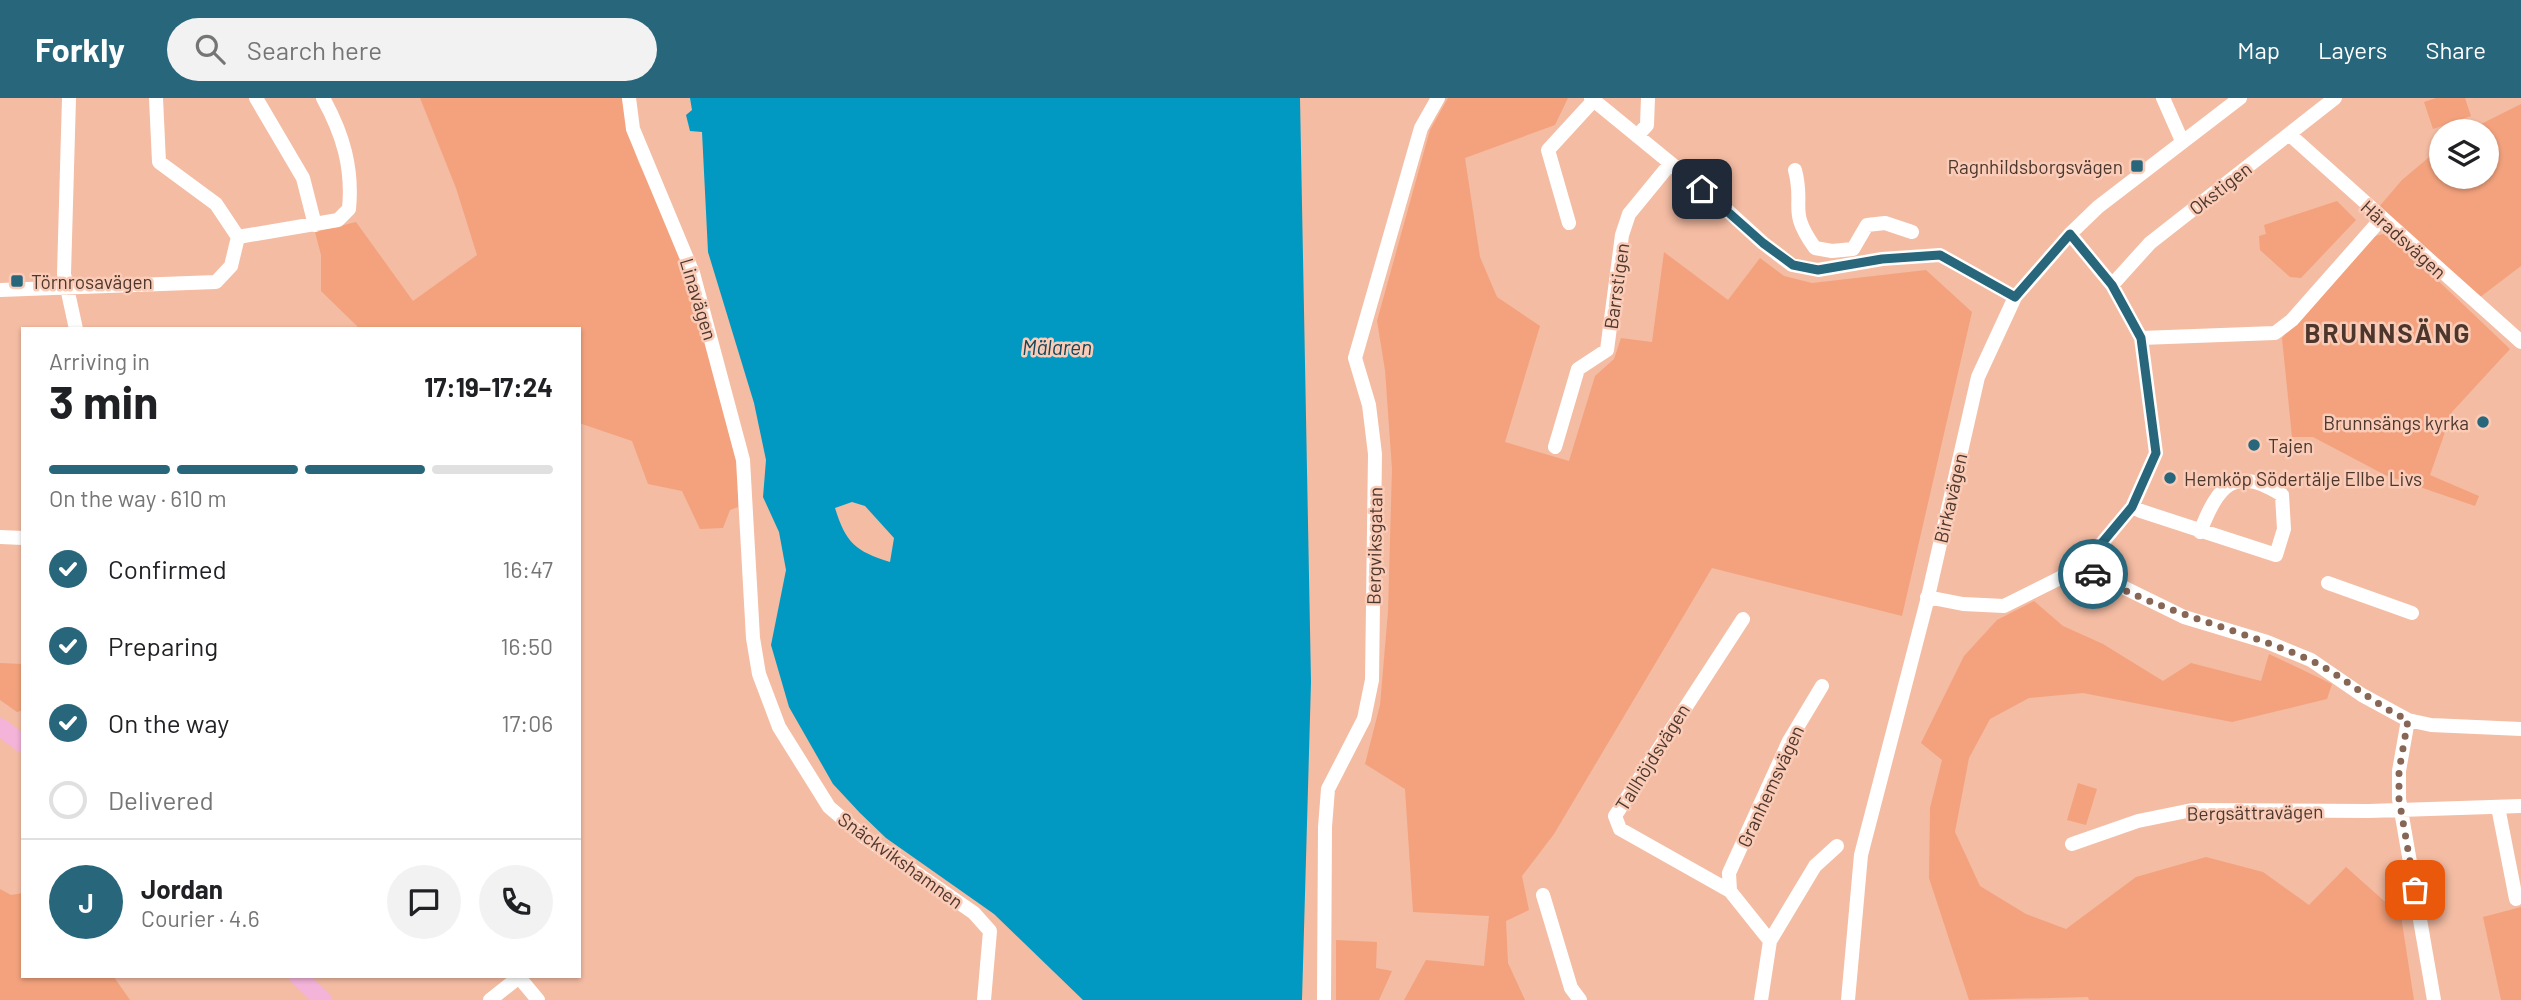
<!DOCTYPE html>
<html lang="en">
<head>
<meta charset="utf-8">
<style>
	body { margin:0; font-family:Barlow,sans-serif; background:#f2f2f2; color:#202124; height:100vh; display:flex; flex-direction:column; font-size:26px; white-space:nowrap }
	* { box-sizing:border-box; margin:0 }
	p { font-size:23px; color:#757577 }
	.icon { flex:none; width:38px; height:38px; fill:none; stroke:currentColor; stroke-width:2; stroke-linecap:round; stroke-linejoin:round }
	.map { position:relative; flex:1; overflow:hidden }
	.panel { position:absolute; left:21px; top:229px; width:560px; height:651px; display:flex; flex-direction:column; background:#fff; border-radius:0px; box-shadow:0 2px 5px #0004 }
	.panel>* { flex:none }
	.tools { position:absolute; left:2429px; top:21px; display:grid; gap:14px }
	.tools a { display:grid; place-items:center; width:70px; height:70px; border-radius:50%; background:#fff; box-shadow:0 2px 5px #0004; font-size:35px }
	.pin { position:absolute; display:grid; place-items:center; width:60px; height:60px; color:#fff; margin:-30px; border-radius:14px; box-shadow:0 4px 10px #0006 }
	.courier { position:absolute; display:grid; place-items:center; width:70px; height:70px; margin:-35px; border:5px solid #28667c; border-radius:50%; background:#fff; color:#222; box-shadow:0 2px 9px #0007 }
	.summary em { font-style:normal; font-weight:700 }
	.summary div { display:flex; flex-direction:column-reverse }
	.summary { display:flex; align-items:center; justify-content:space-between; height:119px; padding:0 28px }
	h1 { font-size:46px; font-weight:700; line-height:52px }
	.bar { display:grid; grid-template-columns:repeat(4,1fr); gap:10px 7px; align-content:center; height:84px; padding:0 28px }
	.bar i { height:9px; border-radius:5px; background:#e0e0e0 }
	.bar .on { background:#28667c }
	.bar p { grid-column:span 4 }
	.line { display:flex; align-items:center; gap:18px; padding:0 28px; border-top:2px solid #e0e0e0 }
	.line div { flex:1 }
	.round { display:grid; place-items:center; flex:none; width:74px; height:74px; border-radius:37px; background:#f2f2f2 }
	ol { padding:0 28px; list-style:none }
	li { display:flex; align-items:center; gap:21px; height:77px }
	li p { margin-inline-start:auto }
	li .icon { padding:7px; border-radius:50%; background:#28667c; color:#fff; stroke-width:4 }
	li:last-child { color:#757577 }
	li i { width:38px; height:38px; border:4px solid #e0e0e0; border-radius:50% }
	header { display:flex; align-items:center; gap:42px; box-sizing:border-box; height:98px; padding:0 35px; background:#28667c; color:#fff }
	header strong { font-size:33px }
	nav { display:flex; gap:38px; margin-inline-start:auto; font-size:24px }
	.search { width:490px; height:63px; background:#f2f2f2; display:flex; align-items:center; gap:18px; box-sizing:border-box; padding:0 24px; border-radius:38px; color:#757577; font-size:26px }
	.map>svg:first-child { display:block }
	.green { fill:#f3a27d }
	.water { fill:#0199c2; fill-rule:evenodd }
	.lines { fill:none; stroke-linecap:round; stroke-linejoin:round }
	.minor { stroke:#fff; stroke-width:14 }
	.major { stroke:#f4b3d9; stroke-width:18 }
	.done { stroke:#876656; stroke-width:7; stroke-dasharray:0 12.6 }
	.route { stroke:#28667c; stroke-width:9 }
	.poi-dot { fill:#28667c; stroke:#faccb8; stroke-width:2.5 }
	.labels { text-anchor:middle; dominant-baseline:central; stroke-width:5; stroke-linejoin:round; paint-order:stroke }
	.poi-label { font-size:19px; fill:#4d372d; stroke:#faccb8; text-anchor:start }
	.street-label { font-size:19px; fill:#4d372d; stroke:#faccb8 }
	.water-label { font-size:21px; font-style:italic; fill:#134658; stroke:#faccb8 }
	.district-label { font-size:26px; font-weight:bold; letter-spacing:2px; fill:#4d372d; stroke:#faccb8 }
</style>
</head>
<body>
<header>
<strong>Forkly</strong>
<div class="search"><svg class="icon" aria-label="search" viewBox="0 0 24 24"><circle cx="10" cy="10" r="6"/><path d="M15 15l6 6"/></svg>Search here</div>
<nav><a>Map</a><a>Layers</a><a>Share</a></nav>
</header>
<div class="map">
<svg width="2521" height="902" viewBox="0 0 2521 902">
	<rect width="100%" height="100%" fill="#f4bca3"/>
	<!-- green -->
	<path class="green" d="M420 0H622L628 34 638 63 683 161 738 361V409L730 412 723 430 700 431 682 393 648 386 632 343 579 325V231H360L321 193V157L315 134 356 124 413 203 477 157 456 90Z
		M1448 0H1568L1555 27 1465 60 1480 159 1497 199 1540 228 1505 344 1569 363 1595 278 1614 261 1621 240 1652 244 1664 154 1728 202 1760 160 1784 178 1812 185 1926 172 1972 214 1902 518 1712 470 1554 736 1522 778 1529 812 1506 823 1508 865 1525 902H1404L1426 862 1484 868 1489 818 1413 814 1405 691 1365 666 1380 607 1388 514 1392 371 1385 272 1377 223 1430 32Z
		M2436 0H2465L2471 18 2433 31 2424 4Z
		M2521 6V168L2479 200 2378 110 2402 82 2441 49V79H2487V33H2467Z
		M2337 103 2356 122 2301 180 2290 179 2260 152 2259 138 2266 136 2264 127Z
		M2388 135 2510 251 2452 314 2430 377 2479 398 2475 408 2385 377 2313 339H2292L2282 240 2375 138Z
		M2034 503 2063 528 2103 546 2163 583 2191 565 2261 583 2269 556 2332 586 2327 601 2232 624 2083 595 2029 600 1990 621 1969 660 1955 734 1980 788 2026 816 2066 831 2136 779 2206 759 2263 774 2309 807 2346 769 2401 818 2414 902H2089L2088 899 1969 902 1929 780 1930 710 1942 662 1921 645 1964 558 1997 522Z
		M0 565 23 566V612L17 614 0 602Z
		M2078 685 2097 691 2086 727 2067 722Z
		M0 791 11 797 23 795V878L114 879 130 902H0Z
		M2521 809V902H2501L2483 819Z
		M1336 842 1377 844 1376 870 1392 873 1379 902H1336Z"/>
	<!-- water -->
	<path class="water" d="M690 0H1300L1311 584 1302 902H1083L994 816 886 740 860 715 833 686 789 609 771 547 786 472 779 434 763 399 766 362 754 305 708 154 702 34 690 33 686 17 692 12ZM852 404 865 408 894 440 890 464C855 453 846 445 835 410Z"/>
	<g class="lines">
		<!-- minor -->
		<path class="minor" d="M69 0 64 176 76 231
			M156 0 159 64 216 106 238 139
			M256 0 303 80 315 127
			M629 0 633 31 693 175 743 362 753 540 759 576 779 629 829 709 863 738 974 815 990 833 984 902
			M1591 0 1718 104 1763 145 1792 167 1818 172 1882 161 1940 157 2015 199
			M2163 0 2182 43
			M2289 36 2521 244
			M1637 38 1647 27 1648 0
			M1795 72C1805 110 1787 111 1815 150L1832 153 1853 151 1867 127 1885 125 1912 134
			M1569 125 1548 52 1593 3
			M2112 187 2150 145 2335 0
			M0 192 216 184 231 168 238 139 338 122 349 111C353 70 343 36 323 0
			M2141 240 2275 235 2292 222 2382 120
			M1555 349 1578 271 1607 252 1622 137 1629 116 1670 66
			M2132 409 2141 413 2276 457 2284 431 2282 397C2234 366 2218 388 2200 434
			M0 439 23 440
			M2082 469 2184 519 2267 544 2311 562 2362 597 2408 622 2431 627 2521 631
			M2328 485 2412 515
			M1927 499 1963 506 2004 508 2082 469 2132 409 2156 355 2141 240 2112 187 2070 136
			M1743 521 1615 718 1620 731 1730 793 1770 843 1761 902
			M2408 622 2399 673V701L2434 902
			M2498 709 2516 801
			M2072 746 2138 723 2192 712 2369 713 2521 708
			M1730 793 1729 775 1789 643 1822 588
			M1543 797 1571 890 1580 902
			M1770 843 1815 768 1837 748
			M518 878 538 902
			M490 902 519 879
			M1324 902 1325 729 1328 691 1364 621 1372 582 1375 356 1369 307 1355 260 1421 30 1438 0
			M1848 902 1861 757 1927 503 1978 279 2015 199 2070 136 2098 109 2240 0"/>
		<!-- major -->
		<path class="major" d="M0 629 23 646
			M298 878 323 902"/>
	</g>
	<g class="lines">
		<!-- done -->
		<path class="done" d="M2093 476C2161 515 2237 530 2308 561 2342 576 2372 606 2408 622L2399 673V701L2415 792"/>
		<!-- route -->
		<path class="route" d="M1702 91 1763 145 1793 167 1818 172 1882 161 1940 157 2015 199 2070 136 2112 187 2141 240 2156 355 2132 409 2081 470 2093 476"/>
	</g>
	<!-- markers -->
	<g class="poi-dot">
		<rect x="2130" y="61" width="14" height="14" rx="3.5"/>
		<rect x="10" y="176" width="14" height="14" rx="3.5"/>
		<circle cx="2483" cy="324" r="7"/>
		<circle cx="2254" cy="347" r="7"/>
		<circle cx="2170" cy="380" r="7"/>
	</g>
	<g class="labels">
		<!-- poi labels -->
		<g class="poi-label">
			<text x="2123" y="68" text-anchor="end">Ragnhildsborgsvägen</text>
			<text x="31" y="183">Törnrosavägen</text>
			<text x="2469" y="324" text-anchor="end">Brunnsängs kyrka</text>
			<text x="2268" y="347">Tajen</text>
			<text x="2184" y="380">Hemköp Södertälje Ellbe Livs</text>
		</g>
		<!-- street labels -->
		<g class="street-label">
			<text transform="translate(2220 90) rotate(-38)">Okstigen</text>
			<text transform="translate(2404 141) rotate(42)">Häradsvägen</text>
			<text transform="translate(1616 188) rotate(-82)">Barrstigen</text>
			<text transform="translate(699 201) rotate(73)">Linavägen</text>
			<text transform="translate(1950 400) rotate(-77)">Birkavägen</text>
			<text transform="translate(1374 448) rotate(-89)">Bergviksgatan</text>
			<text transform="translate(1652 659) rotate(-58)">Tallhöjdsvägen</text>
			<text transform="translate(1770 688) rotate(-65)">Granhemsvägen</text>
			<text transform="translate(2255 714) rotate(-1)">Bergsättravägen</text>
			<text transform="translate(901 762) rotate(36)">Snäckvikshamnen</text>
		</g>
		<!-- water labels -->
		<g class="water-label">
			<text x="1057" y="248">Mälaren</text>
		</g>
		<!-- district labels -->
		<g class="district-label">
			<text x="2388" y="234">BRUNNSÄNG</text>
		</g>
	</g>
</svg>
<div class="tools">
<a><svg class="icon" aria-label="layers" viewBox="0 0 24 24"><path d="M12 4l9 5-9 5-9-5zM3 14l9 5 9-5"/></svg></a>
</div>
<div class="pin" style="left:2415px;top:792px;background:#ea580c"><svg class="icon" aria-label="bag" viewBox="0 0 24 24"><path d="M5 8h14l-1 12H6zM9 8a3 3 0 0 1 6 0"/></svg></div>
<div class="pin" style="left:1702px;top:91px;background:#1f2937"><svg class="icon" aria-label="home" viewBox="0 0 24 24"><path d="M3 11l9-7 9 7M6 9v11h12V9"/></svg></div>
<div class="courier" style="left:2093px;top:476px"><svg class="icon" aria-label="car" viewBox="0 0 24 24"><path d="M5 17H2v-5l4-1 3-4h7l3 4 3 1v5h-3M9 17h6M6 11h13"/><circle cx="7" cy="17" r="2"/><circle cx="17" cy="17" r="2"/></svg></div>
<section class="panel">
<div class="summary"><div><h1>3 min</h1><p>Arriving in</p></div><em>17:19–17:24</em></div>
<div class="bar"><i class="on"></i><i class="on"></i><i class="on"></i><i></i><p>On the way · 610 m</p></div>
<ol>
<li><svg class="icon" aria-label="check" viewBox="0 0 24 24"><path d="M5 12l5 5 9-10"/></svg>Confirmed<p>16:47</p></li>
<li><svg class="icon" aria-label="check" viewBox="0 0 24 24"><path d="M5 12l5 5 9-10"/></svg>Preparing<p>16:50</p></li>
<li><svg class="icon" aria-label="check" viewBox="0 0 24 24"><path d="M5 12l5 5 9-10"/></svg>On the way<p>17:06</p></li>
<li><i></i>Delivered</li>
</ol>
<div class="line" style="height:126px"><b class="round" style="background:#28667c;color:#fff">J</b><div><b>Jordan</b><p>Courier · 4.6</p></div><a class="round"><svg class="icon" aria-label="chat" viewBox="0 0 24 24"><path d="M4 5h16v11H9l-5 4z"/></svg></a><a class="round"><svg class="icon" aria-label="phone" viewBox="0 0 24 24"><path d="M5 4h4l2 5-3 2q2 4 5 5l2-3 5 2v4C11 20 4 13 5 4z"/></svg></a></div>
</section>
</div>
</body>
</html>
